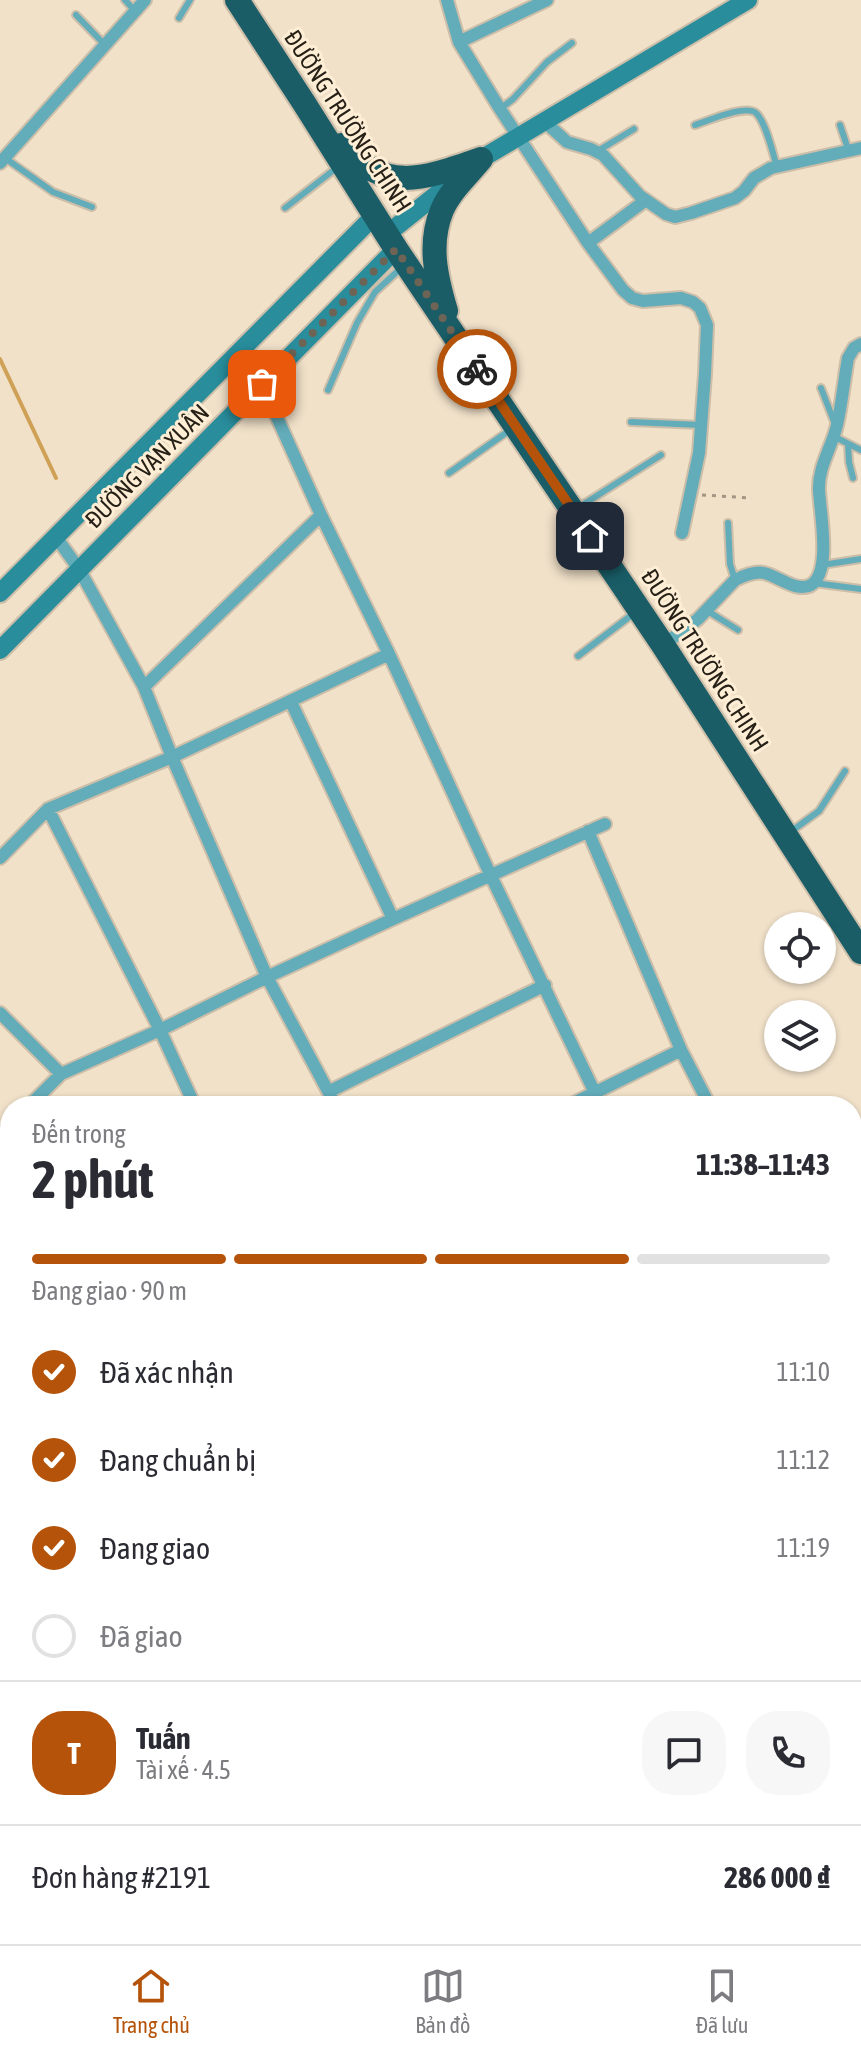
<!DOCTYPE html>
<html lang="vi">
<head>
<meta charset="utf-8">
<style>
	body { margin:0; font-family:"Asap Condensed",sans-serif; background:#f7f7f7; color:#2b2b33; height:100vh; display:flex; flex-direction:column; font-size:30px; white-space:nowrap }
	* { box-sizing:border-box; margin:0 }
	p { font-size:26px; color:#7c7c81 }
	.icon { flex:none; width:44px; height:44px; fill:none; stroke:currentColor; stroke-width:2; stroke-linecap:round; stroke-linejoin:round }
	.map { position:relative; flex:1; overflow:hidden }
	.sheet { position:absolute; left:0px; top:1096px; width:862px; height:848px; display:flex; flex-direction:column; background:#fff; border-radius:32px 32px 0 0; box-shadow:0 2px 6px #0004 }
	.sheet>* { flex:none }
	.fabs { position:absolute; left:764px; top:912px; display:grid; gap:16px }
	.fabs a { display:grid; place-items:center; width:72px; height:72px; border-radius:50%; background:#fff; box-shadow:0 2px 6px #0004; font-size:40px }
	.pin { position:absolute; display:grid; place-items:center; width:68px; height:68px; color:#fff; margin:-34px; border-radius:16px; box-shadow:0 4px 12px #0006 }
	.courier { position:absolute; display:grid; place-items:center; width:80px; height:80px; margin:-40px; border:6px solid #b45309; border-radius:50%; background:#fff; color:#222; box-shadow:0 2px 10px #0007 }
	.head em { font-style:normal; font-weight:700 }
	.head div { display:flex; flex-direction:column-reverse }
	.head { display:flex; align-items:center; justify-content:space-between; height:136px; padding:0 32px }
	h1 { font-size:52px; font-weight:700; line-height:60px }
	.bar { display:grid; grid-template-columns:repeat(4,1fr); gap:12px 8px; align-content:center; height:96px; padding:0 32px }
	.bar i { height:10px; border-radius:6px; background:#e1e1e2 }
	.bar .current { background:#b45309 }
	.bar p { grid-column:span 4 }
	.line { display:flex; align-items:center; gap:20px; padding:0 32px; border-top:2px solid #e1e1e2 }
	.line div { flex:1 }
	.round { display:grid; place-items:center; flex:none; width:84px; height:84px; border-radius:32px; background:#f7f7f7 }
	ol { padding:0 32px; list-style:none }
	li { display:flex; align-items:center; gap:24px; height:88px }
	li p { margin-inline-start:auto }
	li .icon { padding:8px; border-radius:50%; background:#b45309; color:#fff; stroke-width:4 }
	li:last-child { color:#7c7c81 }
	li i { width:44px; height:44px; border:4px solid #e1e1e2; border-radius:50% }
	.dock { display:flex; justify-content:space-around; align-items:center; height:112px; border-top:2px solid #e1e1e2; background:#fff; font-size:22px; color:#7c7c81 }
	.dock a { display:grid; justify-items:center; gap:4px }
	.dock .current { color:#b45309 }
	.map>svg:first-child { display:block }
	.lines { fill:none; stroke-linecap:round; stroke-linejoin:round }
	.stream { stroke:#cfa157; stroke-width:4 }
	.lane-casing { stroke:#ccbea9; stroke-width:10 }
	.street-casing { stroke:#ccbea9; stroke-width:16 }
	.secondary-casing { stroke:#ccbea9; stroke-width:22 }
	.highway-casing { stroke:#ccbea9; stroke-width:28 }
	.path { stroke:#a29684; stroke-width:3; stroke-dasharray:4 6; stroke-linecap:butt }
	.lane { stroke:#63acb9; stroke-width:6 }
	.street { stroke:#63acb9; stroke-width:12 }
	.secondary { stroke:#298d9c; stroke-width:18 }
	.highway { stroke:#1a5d67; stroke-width:24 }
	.done { stroke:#6d6455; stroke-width:8; stroke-dasharray:0 14.4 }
	.route { stroke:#b45309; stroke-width:10 }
	.labels { text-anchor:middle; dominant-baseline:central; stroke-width:6; stroke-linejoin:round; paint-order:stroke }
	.street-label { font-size:24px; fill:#262017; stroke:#feeed5 }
</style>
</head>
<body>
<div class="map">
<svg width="861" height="1944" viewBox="0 0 861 1944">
	<rect width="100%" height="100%" fill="#f1e1c9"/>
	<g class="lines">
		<!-- stream -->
		<path class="stream" d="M0 359 56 478"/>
		<defs>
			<path id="lane" d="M125 0 135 11
				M76 15 105 45
				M179 18 190 0
				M500 109 513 99 547 62 572 43
				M695 125C708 121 745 104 756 113 766 122 773 154 777 167
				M840 125 848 149
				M596 152 634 129
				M5 158 53 192 92 207
				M285 208 339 166
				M821 388 835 424
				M328 390 357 323 375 292 401 268
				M631 422 701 425
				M833 436 861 450
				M848 444 849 462 853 478
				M449 473 510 430
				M576 509 661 455
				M728 523 730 564 735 580
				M822 565 861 559
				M814 583 861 589
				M706 610 738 630
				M578 656 633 614
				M789 833 819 811 845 771"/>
			<path id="street" d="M447 0 459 42 500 109 588 243 623 290 632 298 643 301 681 298 693 302 700 308 707 325 705 374 699 453 682 533
				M459 42 547 0
				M544 121 567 142 591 149 603 155 640 196 666 214 675 217 691 213 735 198 744 191 754 178 771 168 861 148
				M0 163 145 0
				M588 243 646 200
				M262 384 321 515 389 654 491 876 595 1093
				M56 537 79 569 144 687 172 757 267 977 336 1106
				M663 645 698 619 735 580C743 576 755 571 764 573 778 576 797 593 811 585 832 572 820 512 819 490 818 467 832 447 837 425 842 403 844 380 848 358L854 348 861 344
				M144 687 321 515
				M291 702 393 919
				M48 809 160 1030 195 1106
				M588 831 681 1050 710 1106
				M0 858 48 809 172 757 389 654
				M0 1013 61 1074
				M330 1091 545 985
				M29 1106 61 1074 160 1030 267 977 393 919 605 824
				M568 1106 681 1050
				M0 1136 10 1126
				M860 1207 861 1208
				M0 1306 10 1316
				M852 1414 861 1410
				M0 1490 10 1479
				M0 1497 10 1507
				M852 1515 861 1524
				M852 1538 861 1547"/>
			<path id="secondary" d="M387 234 481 159 748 0
				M0 593 375 215
				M0 650 396 249
				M852 1757 861 1735
				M852 1850 861 1828
				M774 1944 778 1934
				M813 1944 817 1934"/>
			<path id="highway" d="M237 0 304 103 396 249 663 645 861 952
				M341 145C386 195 426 178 481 159
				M446 311C436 277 428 244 442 210 450 191 468 175 481 159"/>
		</defs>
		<!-- lane casing -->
		<use href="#lane" class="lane-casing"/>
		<!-- street casing -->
		<use href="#street" class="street-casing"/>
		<!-- secondary casing -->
		<use href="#secondary" class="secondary-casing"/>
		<!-- highway casing -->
		<use href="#highway" class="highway-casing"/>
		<!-- path -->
		<path class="path" d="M702 495 752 498"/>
		<!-- lane -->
		<use href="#lane" class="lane"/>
		<!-- street -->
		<use href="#street" class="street"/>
		<!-- secondary -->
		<use href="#secondary" class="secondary"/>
		<!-- highway -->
		<use href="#highway" class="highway"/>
	</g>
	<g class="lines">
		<!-- done -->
		<path class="done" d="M262 384 396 249 477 369"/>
		<!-- route -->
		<path class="route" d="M477 369 590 536"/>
	</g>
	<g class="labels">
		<!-- street labels -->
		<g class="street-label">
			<text transform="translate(348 121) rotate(57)">ĐƯỜNG TRƯỜNG CHINH</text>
			<text transform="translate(147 466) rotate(-45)">ĐƯỜNG VẠN XUÂN</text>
			<text transform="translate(705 660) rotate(57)">ĐƯỜNG TRƯỜNG CHINH</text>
		</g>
	</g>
</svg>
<div class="fabs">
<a><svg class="icon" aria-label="locate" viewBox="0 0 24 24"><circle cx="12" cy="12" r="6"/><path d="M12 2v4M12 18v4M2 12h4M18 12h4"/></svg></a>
<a><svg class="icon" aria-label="layers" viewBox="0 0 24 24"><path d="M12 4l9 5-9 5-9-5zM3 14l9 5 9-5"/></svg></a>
</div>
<div class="pin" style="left:262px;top:384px;background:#ea580c"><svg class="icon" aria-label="bag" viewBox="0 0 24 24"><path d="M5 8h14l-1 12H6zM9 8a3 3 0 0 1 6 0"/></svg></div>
<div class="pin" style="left:590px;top:536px;background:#1f2937"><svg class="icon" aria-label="home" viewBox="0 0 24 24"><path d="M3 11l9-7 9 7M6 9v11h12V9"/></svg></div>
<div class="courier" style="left:477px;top:369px"><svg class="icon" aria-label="bike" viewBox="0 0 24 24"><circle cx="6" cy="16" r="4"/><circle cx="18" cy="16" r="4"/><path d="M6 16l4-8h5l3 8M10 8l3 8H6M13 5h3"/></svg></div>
<section class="sheet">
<div class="head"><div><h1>2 phút</h1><p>Đến trong</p></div><em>11:38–11:43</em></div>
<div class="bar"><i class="current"></i><i class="current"></i><i class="current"></i><i></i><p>Đang giao · 90 m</p></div>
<ol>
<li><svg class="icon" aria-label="check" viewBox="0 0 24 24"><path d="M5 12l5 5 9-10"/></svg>Đã xác nhận<p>11:10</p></li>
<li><svg class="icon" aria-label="check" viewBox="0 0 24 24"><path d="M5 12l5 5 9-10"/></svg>Đang chuẩn bị<p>11:12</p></li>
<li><svg class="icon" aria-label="check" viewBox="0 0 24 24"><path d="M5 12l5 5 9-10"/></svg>Đang giao<p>11:19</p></li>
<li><i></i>Đã giao</li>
</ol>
<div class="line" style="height:144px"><b class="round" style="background:#b45309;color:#fff">T</b><div><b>Tuấn</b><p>Tài xế · 4.5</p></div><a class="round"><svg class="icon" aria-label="chat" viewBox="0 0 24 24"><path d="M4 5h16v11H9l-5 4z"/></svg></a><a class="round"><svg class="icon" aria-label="phone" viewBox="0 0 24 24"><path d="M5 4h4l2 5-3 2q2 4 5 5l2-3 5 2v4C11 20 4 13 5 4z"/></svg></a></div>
<div class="line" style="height:104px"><div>Đơn hàng #2191</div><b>286 000 ₫</b></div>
</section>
</div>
<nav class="dock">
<a class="current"><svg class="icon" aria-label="home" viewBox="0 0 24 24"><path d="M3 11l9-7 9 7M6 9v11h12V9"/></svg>Trang chủ</a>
<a><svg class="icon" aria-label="map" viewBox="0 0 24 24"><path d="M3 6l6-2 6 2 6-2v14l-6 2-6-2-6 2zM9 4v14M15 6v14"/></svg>Bản đồ</a>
<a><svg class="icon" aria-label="saved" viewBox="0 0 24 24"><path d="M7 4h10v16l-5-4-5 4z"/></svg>Đã lưu</a>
</nav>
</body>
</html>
